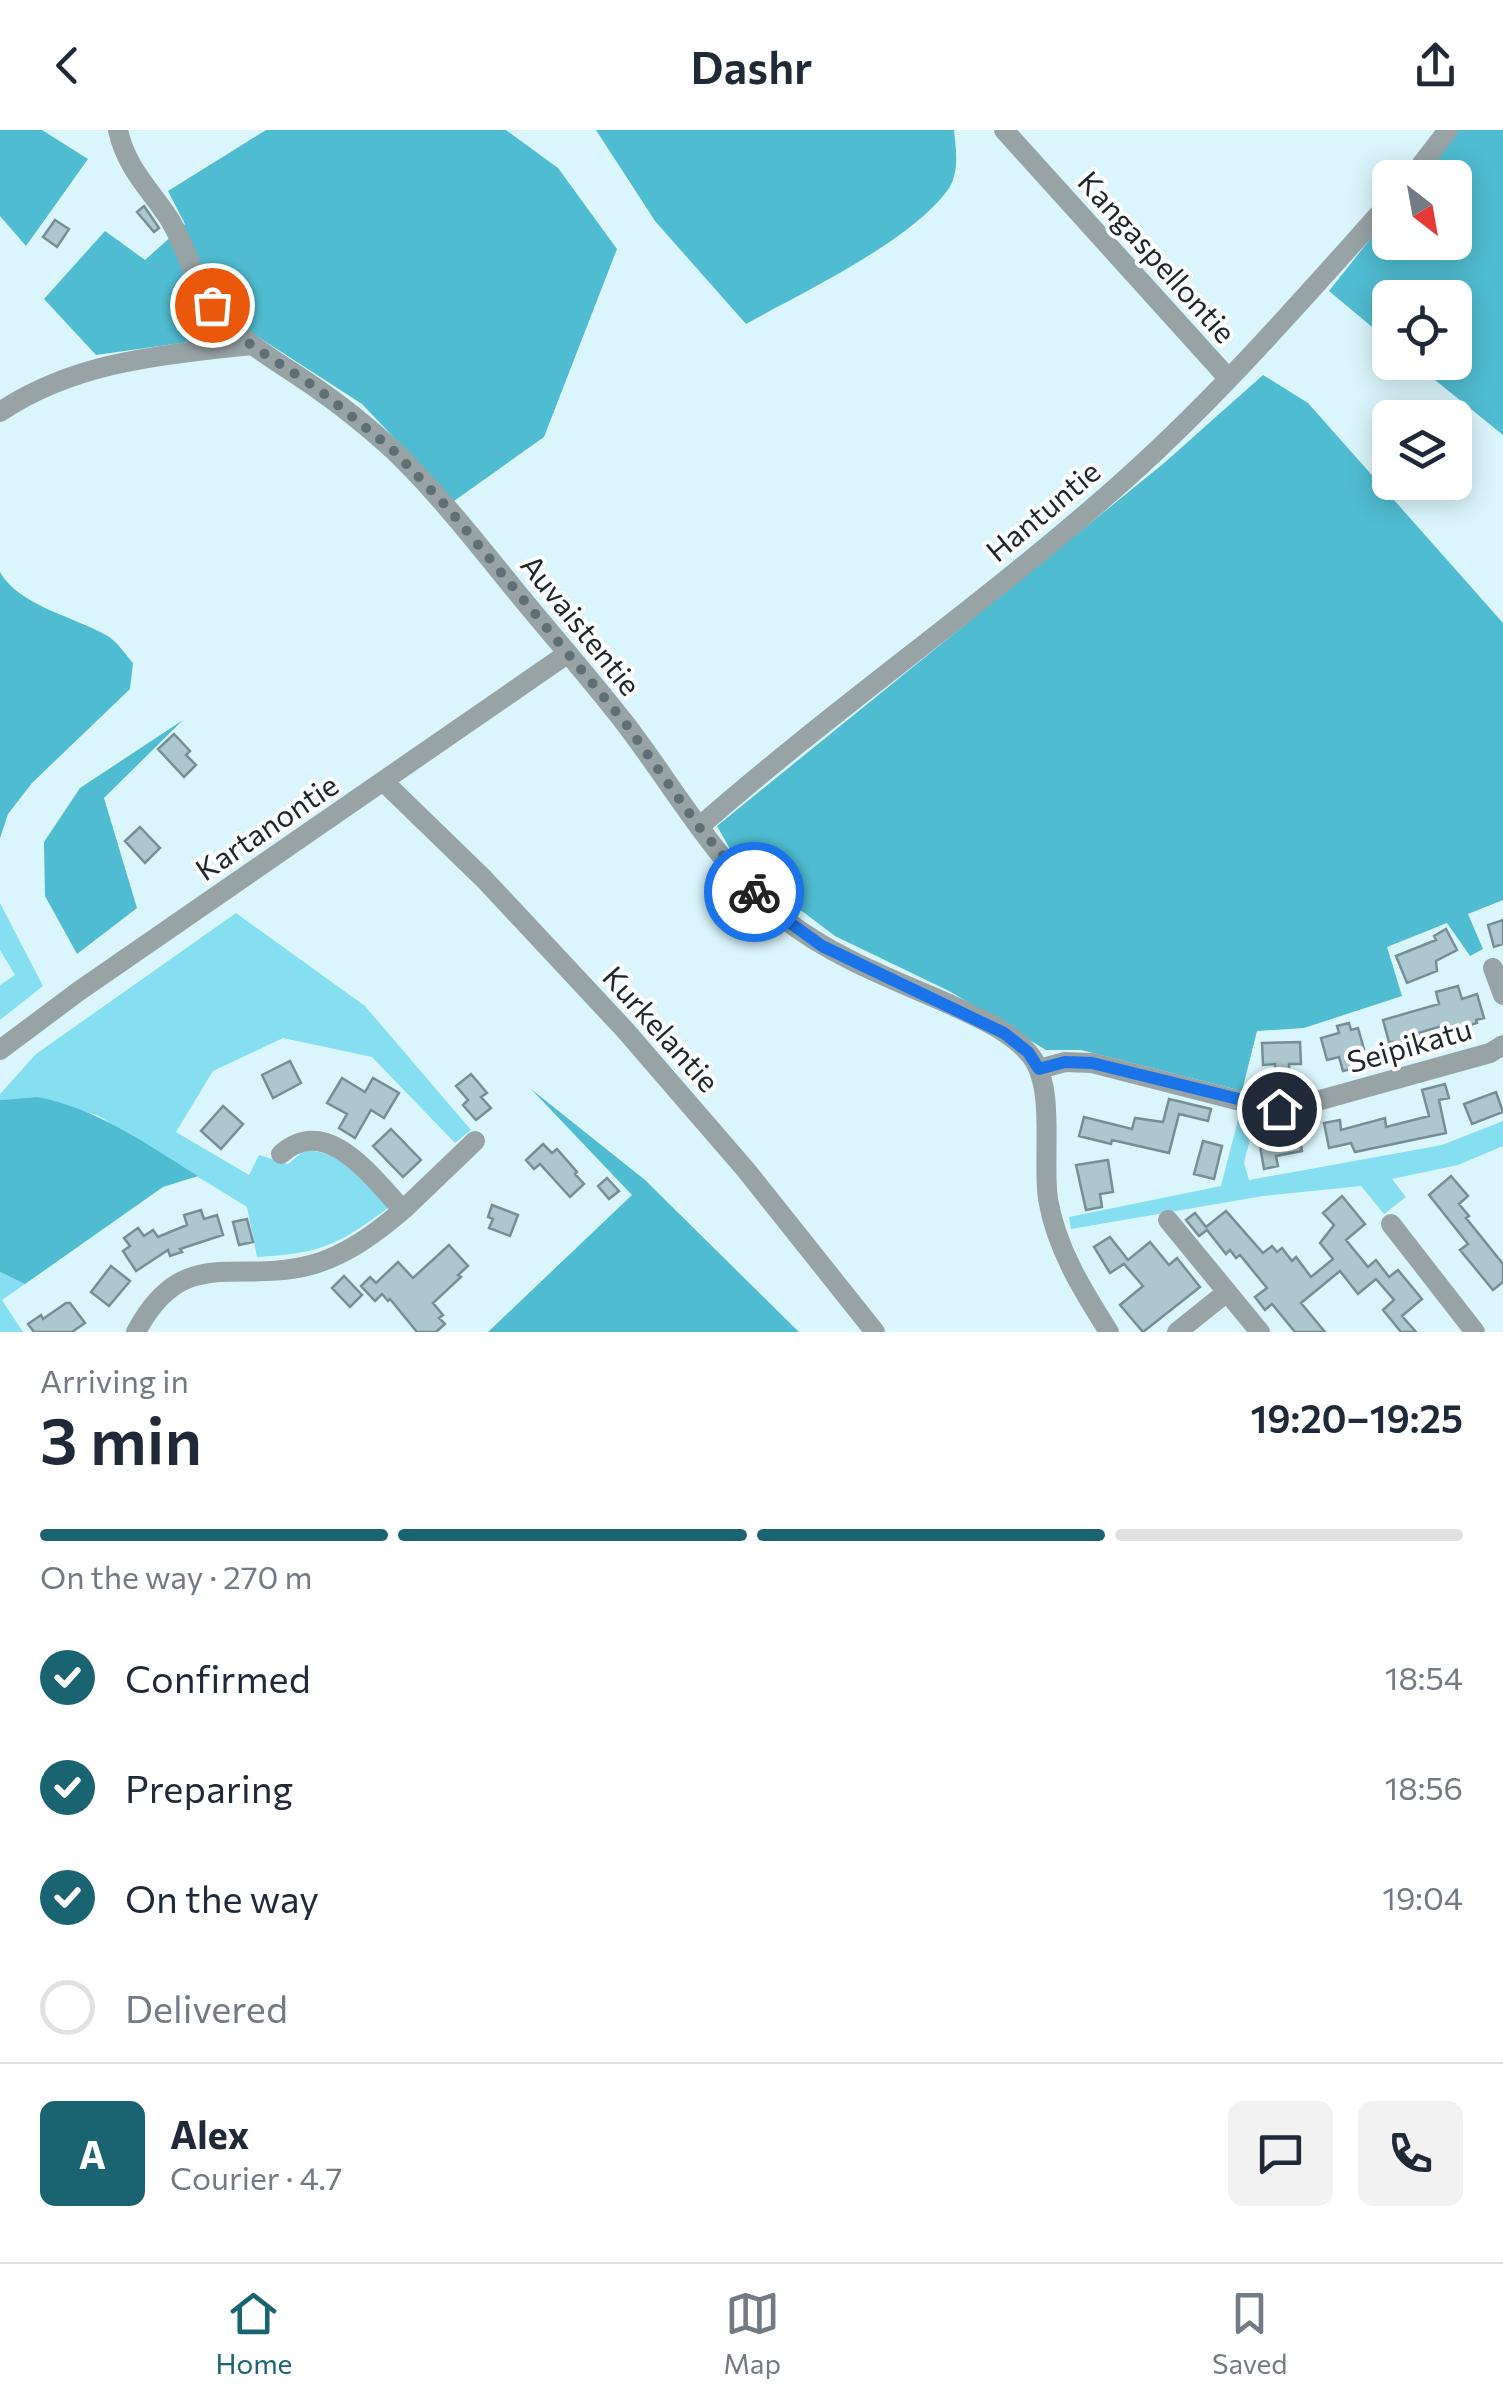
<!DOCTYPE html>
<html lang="en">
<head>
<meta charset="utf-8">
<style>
	body { margin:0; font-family:Commissioner,sans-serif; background:#f2f2f3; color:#1f2937; height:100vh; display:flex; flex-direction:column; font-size:38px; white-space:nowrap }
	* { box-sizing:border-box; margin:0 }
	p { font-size:32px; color:#747a83 }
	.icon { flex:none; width:55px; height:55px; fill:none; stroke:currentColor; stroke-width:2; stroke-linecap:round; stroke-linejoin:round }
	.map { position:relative; height:1202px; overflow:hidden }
	.panel { display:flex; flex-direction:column; background:#fff; flex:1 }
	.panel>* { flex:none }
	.needle { width:65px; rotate:149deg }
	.buttons { position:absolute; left:1372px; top:30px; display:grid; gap:20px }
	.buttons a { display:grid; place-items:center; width:100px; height:100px; border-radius:15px; background:#fff; box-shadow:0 5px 25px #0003; font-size:50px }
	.pin { position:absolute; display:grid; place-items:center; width:85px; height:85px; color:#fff; margin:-42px; border:5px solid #fff; border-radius:50%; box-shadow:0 2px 10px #0007 }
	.courier { position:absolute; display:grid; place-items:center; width:100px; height:100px; margin:-50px; border:8px solid #1a73e8; border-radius:50%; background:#fff; color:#222; box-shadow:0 2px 12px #0007 }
	.overview em { font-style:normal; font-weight:600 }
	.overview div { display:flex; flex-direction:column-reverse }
	.overview { display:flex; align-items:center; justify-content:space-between; height:170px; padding:0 40px }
	h1 { font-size:65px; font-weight:600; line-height:75px }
	.bar { display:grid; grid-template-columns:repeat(4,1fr); gap:15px 10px; align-content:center; height:120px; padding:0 40px }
	.bar i { height:12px; border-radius:8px; background:#e0e1e3 }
	.bar .selected { background:#1a6471 }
	.bar p { grid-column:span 4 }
	.line { display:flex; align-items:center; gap:25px; padding:0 40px; border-top:2px solid #e0e1e3 }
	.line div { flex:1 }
	.round { display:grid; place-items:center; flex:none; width:105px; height:105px; border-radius:15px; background:#f2f2f3 }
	ol { padding:0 40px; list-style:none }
	li { display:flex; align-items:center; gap:30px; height:110px }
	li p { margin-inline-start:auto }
	li .icon { padding:10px; border-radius:50%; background:#1a6471; color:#fff; stroke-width:4 }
	li:last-child { color:#747a83 }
	li i { width:55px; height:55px; border:5px solid #e0e1e3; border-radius:50% }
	header { display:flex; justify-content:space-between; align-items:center; height:130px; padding:0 40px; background:#fff; font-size:45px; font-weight:600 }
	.tabs { display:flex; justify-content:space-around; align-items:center; height:140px; border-top:2px solid #e0e1e3; background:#fff; font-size:28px; color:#747a83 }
	.tabs a { display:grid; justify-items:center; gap:5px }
	.tabs .selected { color:#1a6471 }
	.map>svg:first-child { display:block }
	.green { fill:#85dff1 }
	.forest { fill:#50bcd1 }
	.building { fill:#acc7cd; stroke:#768f95; stroke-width:2.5 }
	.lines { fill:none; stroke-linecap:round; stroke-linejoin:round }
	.minor { stroke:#98a3a6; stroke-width:20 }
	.done { stroke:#5f6f74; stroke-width:10; stroke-dasharray:0 18 }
	.route { stroke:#1a73e8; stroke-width:12 }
	.labels { text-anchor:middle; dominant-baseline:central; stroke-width:8; stroke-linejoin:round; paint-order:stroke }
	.street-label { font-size:30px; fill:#1d272a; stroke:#fdfdfd }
</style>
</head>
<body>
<header><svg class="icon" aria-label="back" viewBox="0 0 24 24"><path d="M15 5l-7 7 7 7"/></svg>Dashr<svg class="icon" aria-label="share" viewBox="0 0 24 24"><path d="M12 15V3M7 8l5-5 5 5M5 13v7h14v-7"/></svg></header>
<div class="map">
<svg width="1503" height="1202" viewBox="0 0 1503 1202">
	<rect width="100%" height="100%" fill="#daf6fc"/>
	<!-- green -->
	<path class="green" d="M0 773 43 856 0 890V855L15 845 0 820Z
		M236 783 365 876 471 1000 455 1013 372 927 283 908 213 941 176 1002 249 1045 259 1025 288 1034 305 1020C346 1022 362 1049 388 1078 339 1115 318 1124 257 1127L247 1077 99 986 37 967 0 970V964L36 924Z
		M1240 982 1256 986 1244 1033 1249 1050 1442 1015 1503 991V1016L1458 1035 1392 1049 1406 1067 1384 1084 1361 1056 1263 1066 1071 1099 1069 1087 1221 1056Z
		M0 1142 25 1154 2 1170 23 1202H0Z"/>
	<!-- forest -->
	<path class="forest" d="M0 0H42L88 29 26 116 0 86Z
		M266 0H506L558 38 617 119 544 307 454 371 362 274 252 203 96 225 44 169 105 101 145 130 185 94 168 61Z
		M596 0H954C956 20 960 44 947 61 908 113 803 162 746 194L655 91Z
		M1457 0H1503V305L1414 233 1455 232V168H1390V212L1329 161 1390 84V112H1455V48L1419 47Z
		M1263 245 1308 273 1503 493V770L1468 784 1483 819 1470 826 1447 793 1387 817 1402 866 1304 898 1257 901 1242 961 1081 920H1046L951 862 835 806 738 733 717 696 1163 334Z
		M0 442C18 475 74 487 106 505 117 511 125 524 133 533L130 559 32 653 8 684 0 708Z
		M183 590 104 668 137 778 77 824 45 766 44 712 80 658Z
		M531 959 645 1050 799 1202H488L632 1065Z
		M37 967C97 978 146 1014 198 1046L163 1057 25 1154 0 1142V970Z"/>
	<!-- building -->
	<path class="building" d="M144 76 159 98 154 102 137 82Z
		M55 90 69 99 57 117 43 107Z
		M174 604 190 621 186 625 196 635 184 647 158 619Z
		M140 697 160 718 145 733 125 711Z
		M1503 790V814L1494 817 1488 795Z
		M1446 799 1457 820 1436 831 1437 841 1407 853 1396 826 1436 810 1434 806Z
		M1458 856 1462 869 1477 864 1484 888 1476 890 1477 893 1447 902 1445 895 1418 903 1419 907 1414 908 1418 920 1405 924 1401 912H1389L1383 890 1439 874 1436 862Z
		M1349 893 1351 900 1358 898 1364 919 1352 922 1356 938 1343 941 1339 927 1327 930 1321 908 1339 903 1337 896Z
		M1300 912 1301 934H1289V950L1275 951V934L1263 935 1262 913Z
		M290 931 301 953 273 968 262 945Z
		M471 944 487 963 481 967 491 978 476 990 463 975 468 970 456 956Z
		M342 948 365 962 373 948 399 963 384 988 371 980 355 1008 339 998 347 984 327 973Z
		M1445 954 1449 968 1439 970 1446 1003 1355 1022 1351 1013 1329 1018 1324 993 1340 990 1341 1000 1385 988 1386 997 1429 986 1422 960Z
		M1496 962 1503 982 1472 994 1464 974Z
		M1169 969 1211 979 1208 991 1179 984 1169 1023 1112 1010 1111 1014 1079 1006 1084 987 1132 999 1135 988 1163 992Z
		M223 976 243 994 221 1019 201 1001Z
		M391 999 421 1030 403 1047 373 1016Z
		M1299 1003 1302 1021 1276 1026 1278 1036 1264 1039 1259 1010Z
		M1203 1011 1222 1016 1214 1049 1194 1044Z
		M543 1014 552 1023 557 1019 577 1042 575 1044 584 1054 570 1067 540 1034 534 1039 526 1030Z
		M1108 1030 1113 1062 1100 1064 1102 1077 1086 1080 1076 1035Z
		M1451 1046 1468 1066 1459 1074 1469 1086 1466 1088 1503 1134V1152L1493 1160 1460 1120 1468 1114 1429 1065Z
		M607 1048 619 1061 609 1069 598 1056Z
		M1342 1066 1365 1094 1346 1110 1368 1137 1376 1130 1389 1147 1398 1140 1422 1169 1402 1186 1416 1202H1401L1383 1180 1394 1170 1376 1149 1358 1164 1340 1141 1301 1173 1325 1202H1295L1272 1174 1265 1180 1255 1167 1267 1158 1240 1125 1236 1128 1230 1120 1226 1124 1207 1100 1199 1106 1186 1090 1195 1083 1206 1097 1226 1081 1263 1123 1272 1116 1277 1122 1282 1118 1292 1131 1296 1127 1311 1147 1333 1129 1320 1113 1334 1095 1323 1083Z
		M492 1075 518 1085 510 1106 489 1098 493 1089 488 1087Z
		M201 1080 204 1089 217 1085 223 1105 180 1119 182 1122 170 1126 168 1120 136 1141 123 1121 130 1116 124 1108 138 1098 144 1106 153 1100 158 1107 187 1095 184 1085Z
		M247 1089 253 1112 239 1115 233 1092Z
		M1110 1107 1128 1130 1150 1112 1169 1135 1177 1128 1200 1157 1143 1202 1120 1175 1143 1156 1124 1134 1110 1143 1094 1117Z
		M449 1115 468 1136 458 1145 461 1147 433 1173 443 1185 439 1188 445 1194 436 1202H417L390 1169 388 1171 382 1164 375 1171 361 1156 370 1147 376 1153 398 1132 413 1148Z
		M111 1136 130 1151 109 1176 91 1162Z
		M344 1146 362 1165 350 1177 332 1158Z
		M66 1173H70L85 1193 72 1202H34L28 1194 41 1185 43 1189Z"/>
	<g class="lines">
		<!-- minor -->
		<path class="minor" d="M118 0C126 38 150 59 170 90 187 118 193 151 214 177 241 213 279 232 316 258 342 276 368 297 392 319 437 362 476 412 515 460 551 504 589 547 624 592 675 658 716 735 783 788 832 827 892 849 949 874 976 887 1012 901 1031 926 1056 958 1042 1029 1048 1069 1056 1118 1083 1161 1109 1202
			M1004 0 1228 248
			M1411 48 1448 0
			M0 282C76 231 163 225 251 215
			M384 652 484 749 625 900 746 1040 875 1202
			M699 697C832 580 978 479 1111 362 1212 274 1301 171 1390 72
			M1493 838 1503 865
			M0 920 79 861 567 524
			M1039 939 1065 932 1092 933 1260 976 1288 979 1490 923 1503 915
			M403 1080 475 1011
			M1168 1090 1260 1202
			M1391 1094 1475 1202
			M136 1202C183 1113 235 1155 311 1135 347 1125 376 1103 403 1080 372 1048 328 983 281 1024
			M1177 1202 1227 1162"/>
	</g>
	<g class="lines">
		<!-- done -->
		<path class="done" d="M212 175 251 215 318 259 392 319 447 377 626 594 699 697 754 762"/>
		<!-- route -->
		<path class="route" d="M754 762 782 787 822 816 1004 903 1028 922 1039 939 1065 932 1092 933 1279 979"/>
	</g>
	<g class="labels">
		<!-- street labels -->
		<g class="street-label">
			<text transform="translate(1158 126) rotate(48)">Kangaspellontie</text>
			<text transform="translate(1042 380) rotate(-40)">Hantuntie</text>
			<text transform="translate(582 494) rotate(51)">Auvaistentie</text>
			<text transform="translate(266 696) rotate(-34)">Kartanontie</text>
			<text transform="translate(662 898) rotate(48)">Kurkelantie</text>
			<text transform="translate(1409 914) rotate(-16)">Seipikatu</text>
		</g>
	</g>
</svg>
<div class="buttons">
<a><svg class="needle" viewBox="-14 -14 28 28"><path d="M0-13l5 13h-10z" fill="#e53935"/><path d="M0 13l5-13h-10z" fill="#747a83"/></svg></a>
<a><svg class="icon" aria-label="locate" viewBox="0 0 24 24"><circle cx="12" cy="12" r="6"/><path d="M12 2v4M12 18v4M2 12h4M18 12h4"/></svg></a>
<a><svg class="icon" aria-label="layers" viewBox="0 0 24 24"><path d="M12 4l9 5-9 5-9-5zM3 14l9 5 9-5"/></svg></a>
</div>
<div class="pin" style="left:212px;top:175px;background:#ea580c"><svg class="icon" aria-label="bag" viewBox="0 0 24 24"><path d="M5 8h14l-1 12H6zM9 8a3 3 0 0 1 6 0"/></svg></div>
<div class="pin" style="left:1279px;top:979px;background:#1f2937"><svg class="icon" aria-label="home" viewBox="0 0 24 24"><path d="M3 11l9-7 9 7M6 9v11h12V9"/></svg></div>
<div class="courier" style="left:754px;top:762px"><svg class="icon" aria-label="bike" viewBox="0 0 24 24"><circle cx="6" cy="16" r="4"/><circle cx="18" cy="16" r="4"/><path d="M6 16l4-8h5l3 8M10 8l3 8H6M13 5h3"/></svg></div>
</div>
<section class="panel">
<div class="overview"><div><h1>3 min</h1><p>Arriving in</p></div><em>19:20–19:25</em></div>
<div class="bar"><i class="selected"></i><i class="selected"></i><i class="selected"></i><i></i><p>On the way · 270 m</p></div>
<ol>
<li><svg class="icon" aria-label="check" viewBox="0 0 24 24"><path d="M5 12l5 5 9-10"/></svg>Confirmed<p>18:54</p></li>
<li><svg class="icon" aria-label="check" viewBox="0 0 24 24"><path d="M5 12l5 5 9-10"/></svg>Preparing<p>18:56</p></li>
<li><svg class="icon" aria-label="check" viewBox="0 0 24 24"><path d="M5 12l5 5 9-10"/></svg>On the way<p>19:04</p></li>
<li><i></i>Delivered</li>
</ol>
<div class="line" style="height:180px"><b class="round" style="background:#1a6471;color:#fff">A</b><div><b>Alex</b><p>Courier · 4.7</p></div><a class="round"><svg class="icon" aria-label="chat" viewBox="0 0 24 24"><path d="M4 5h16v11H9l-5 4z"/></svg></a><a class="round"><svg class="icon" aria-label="phone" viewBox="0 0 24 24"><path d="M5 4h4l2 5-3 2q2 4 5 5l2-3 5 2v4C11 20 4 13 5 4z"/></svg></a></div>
</section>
<nav class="tabs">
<a class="selected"><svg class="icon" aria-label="home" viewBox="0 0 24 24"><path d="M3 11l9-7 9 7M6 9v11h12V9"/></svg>Home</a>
<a><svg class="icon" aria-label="map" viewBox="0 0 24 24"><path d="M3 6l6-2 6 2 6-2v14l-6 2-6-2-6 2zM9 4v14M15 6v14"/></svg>Map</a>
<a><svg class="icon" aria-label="saved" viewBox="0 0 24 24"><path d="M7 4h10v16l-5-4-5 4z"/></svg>Saved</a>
</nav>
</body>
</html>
